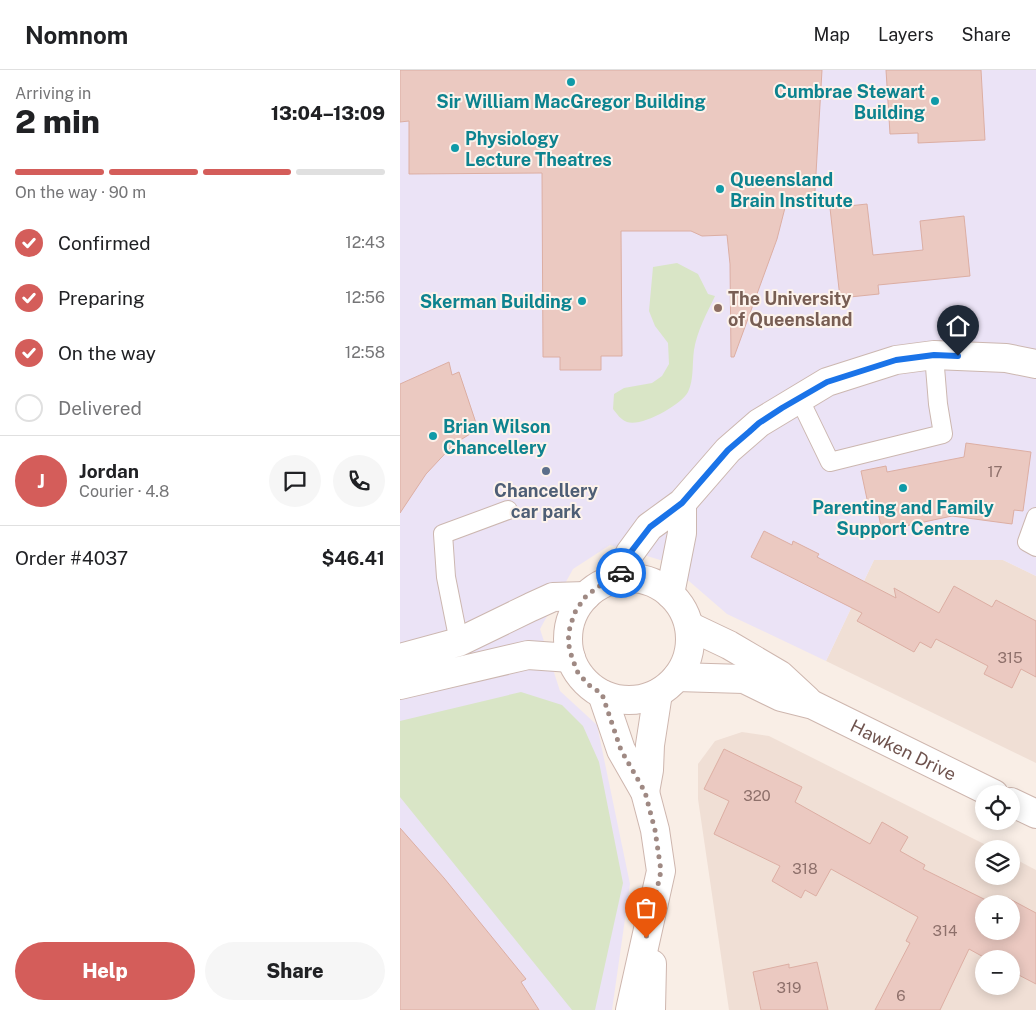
<!DOCTYPE html>
<html lang="en">
<head>
<meta charset="utf-8">
<style>
	body { margin:0; font-family:"Public Sans",sans-serif; background:#f6f6f6; color:#202124; height:100vh; display:flex; flex-direction:column; font-size:19px; white-space:nowrap }
	* { box-sizing:border-box; margin:0 }
	p { font-size:16px; color:#757577 }
	.icon { flex:none; width:28px; height:28px; fill:none; stroke:currentColor; stroke-width:2; stroke-linecap:round; stroke-linejoin:round }
	.map { position:relative; flex:1; overflow:hidden }
	.details { display:flex; flex-direction:column; background:#fff; width:400px }
	.details>* { flex:none }
	.tools { position:absolute; left:575px; top:715px; display:grid; gap:10px }
	.tools a { display:grid; place-items:center; width:45px; height:45px; border-radius:50%; background:#fff; box-shadow:0 2px 12px #0003; font-size:25px }
	.pin { position:absolute; display:grid; place-items:center; width:42px; height:42px; color:#fff; margin:-51px -21px; border-radius:50% 50% 50% 0; rotate:-45deg; box-shadow:0 0 5px #0007 }
	.pin .icon { rotate:45deg }
	.courier { position:absolute; display:grid; place-items:center; width:50px; height:50px; margin:-25px; border:4px solid #1a73e8; border-radius:50%; background:#fff; color:#222; box-shadow:0 1px 6px #0007 }
	.overview em { font-style:normal; font-weight:800 }
	.overview div { display:flex; flex-direction:column-reverse }
	.overview { display:flex; align-items:center; justify-content:space-between; height:85px; padding:0 15px }
	h1 { font-size:32px; font-weight:800; line-height:38px }
	.bar { display:grid; grid-template-columns:repeat(4,1fr); gap:8px 5px; align-content:center; height:60px; padding:0 15px }
	.bar i { height:6px; border-radius:4px; background:#e0e0e0 }
	.bar .active { background:#d45d5a }
	.bar p { grid-column:span 4 }
	.line { display:flex; align-items:center; gap:12px; padding:0 15px; border-top:1px solid #e0e0e0 }
	.line div { flex:1 }
	.round { display:grid; place-items:center; flex:none; width:52px; height:52px; border-radius:26px; background:#f6f6f6 }
	ol { padding:0 15px; list-style:none }
	li { display:flex; align-items:center; gap:15px; height:55px }
	li p { margin-inline-start:auto }
	li .icon { padding:5px; border-radius:50%; background:#d45d5a; color:#fff; stroke-width:4 }
	li:last-child { color:#757577 }
	li i { width:28px; height:28px; border:2px solid #e0e0e0; border-radius:50% }
	.button { display:flex; gap:10px; margin-top:auto; padding:10px 15px }
	.button a { flex:1; height:58px; border-radius:30px; background:#d45d5a; color:#fff; font-size:20px; font-weight:800; line-height:58px; text-align:center }
	.button a+a { background:#f6f6f6; color:#202124 }
	header { display:flex; align-items:center; gap:30px; box-sizing:border-box; height:70px; padding:0 25px; background:#fff; border-bottom:1px solid #e0e0e0 }
	header strong { font-size:24px }
	nav { display:flex; gap:28px; margin-inline-start:auto; font-size:18px }
	main { display:flex; flex:1; min-height:0 }
	.map>svg:first-child { display:block }
	.residential { fill:#f0dfd5; fill-rule:evenodd }
	.education { fill:#ebe3f6 }
	.green { fill:#d9e5c6 }
	.building { fill:#ebc9c1; stroke:#dcaea3 }
	.lines { fill:none; stroke-linecap:round; stroke-linejoin:round }
	.service-casing { stroke:#ccb7b0; stroke-width:20 }
	.minor-casing { stroke:#ccb7b0; stroke-width:30 }
	.secondary-casing { stroke:#ceb6ae; stroke-width:30 }
	.service { stroke:#fff; stroke-width:18 }
	.minor { stroke:#fff; stroke-width:28 }
	.secondary { stroke:#fff; stroke-width:28 }
	.done { stroke:#9f8983; stroke-width:5; stroke-dasharray:0 9 }
	.route { stroke:#1a73e8; stroke-width:6 }
	.culture-dot { fill:#0f9aa8; stroke:#fdf3ec; stroke-width:2 }
	.education-dot { fill:#8d6e63; stroke:#fdf3ec; stroke-width:2 }
	.service-dot { fill:#5c6f8a; stroke:#fdf3ec; stroke-width:2 }
	.labels { text-anchor:middle; dominant-baseline:central; stroke-width:4; stroke-linejoin:round; paint-order:stroke }
	.number-label { font-size:15px; fill:#8e706b }
	.culture-label { font-size:18px; font-weight:bold; fill:#0d838f; stroke:#fdf3ec; text-anchor:start }
	.education-label { font-size:18px; font-weight:bold; fill:#785e54; stroke:#fdf3ec; text-anchor:start }
	.service-label { font-size:18px; font-weight:bold; fill:#4e5e75; stroke:#fdf3ec }
	.street-label { font-size:18px; fill:#6f534e; stroke:#fdf3ec }
</style>
</head>
<body>
<header>
<strong>Nomnom</strong>
<nav><a>Map</a><a>Layers</a><a>Share</a></nav>
</header>
<main>
<section class="details">
<div class="overview"><div><h1>2 min</h1><p>Arriving in</p></div><em>13:04–13:09</em></div>
<div class="bar"><i class="active"></i><i class="active"></i><i class="active"></i><i></i><p>On the way · 90 m</p></div>
<ol>
<li><svg class="icon" aria-label="check" viewBox="0 0 24 24"><path d="M5 12l5 5 9-10"/></svg>Confirmed<p>12:43</p></li>
<li><svg class="icon" aria-label="check" viewBox="0 0 24 24"><path d="M5 12l5 5 9-10"/></svg>Preparing<p>12:56</p></li>
<li><svg class="icon" aria-label="check" viewBox="0 0 24 24"><path d="M5 12l5 5 9-10"/></svg>On the way<p>12:58</p></li>
<li><i></i>Delivered</li>
</ol>
<div class="line" style="height:90px"><b class="round" style="background:#d45d5a;color:#fff">J</b><div><b>Jordan</b><p>Courier · 4.8</p></div><a class="round"><svg class="icon" aria-label="chat" viewBox="0 0 24 24"><path d="M4 5h16v11H9l-5 4z"/></svg></a><a class="round"><svg class="icon" aria-label="phone" viewBox="0 0 24 24"><path d="M5 4h4l2 5-3 2q2 4 5 5l2-3 5 2v4C11 20 4 13 5 4z"/></svg></a></div>
<div class="line" style="height:65px"><div>Order #4037</div><b>$46.41</b></div>
<div class="button"><a>Help</a><a>Share</a></div>
</section>
<div class="map">
<svg width="636" height="940" viewBox="0 0 636 940">
	<rect width="100%" height="100%" fill="#f9eee6"/>
	<!-- residential -->
	<path class="residential" d="M474 490H603L636 506V693L426 591Z
		M342 662 369 666 594 779H584V806H611V787L636 800V940H329L298 729V694L315 671ZM584 834H611V861H584ZM584 889H611V916H584Z"/>
	<!-- education -->
	<path class="education" d="M0 0H636V506L603 490H474L426 591 327 544 267 492 210 475 173 499 140 559 160 621 197 655 230 814 212 940H0Z"/>
	<!-- green -->
	<path class="green" d="M277 193 298 204 308 224 315 226C307 243 297 261 294 280 292 294 294 310 288 322 281 335 242 357 227 352 221 350 217 344 213 339L214 324 224 318 252 313 262 306 269 294 268 273 255 256 249 241 253 197Z
		M121 622 162 635 183 656 199 692 223 813 195 940H172L0 727V651Z"/>
	<!-- building -->
	<path class="building" d="M0 0H422L414 138 388 126 377 169 334 287H331L330 194 327 165 302 166 291 161H221L222 286H201V300H160V287H143L142 103 9 104V51L0 52Z
		M486 0H581L585 70 518 73V63L490 64Z
		M467 134 473 185 523 180 520 151 564 146 570 206 478 215 479 224 440 228 430 138Z
		M49 292 52 305 59 302 78 359 54 374 26 404 0 443V314Z
		M566 373 631 382 623 441 614 440 612 454 552 446 482 461 478 442 470 443 461 401 486 396 487 402 564 387Z
		M364 461 392 475 393 471 419 484 417 487 496 528 494 518 539 543 554 516 592 537 596 530 636 551V607L621 599 612 618 584 604 588 596 536 569 531 578 520 572 514 582 457 551 462 543 351 487Z
		M324 679 402 717 395 732 470 774 482 752 508 767 500 781 525 795 523 799 594 834H584V861H611V834H604L608 828 636 843V914L611 901V889H587L569 879 540 940H475L510 873 506 871 518 847 431 799 416 826 405 820 401 828 372 811 380 796 314 764 329 731 304 719Z
		M0 758 44 808 126 909 121 912 139 940H0Z
		M417 892 428 940H361L353 902 389 894V898Z"/>
	<g class="lines">
		<defs>
			<path id="service" d="M399 328 430 392 543 364 538 334 534 285
				M636 447 627 472 636 477
				M59 572 46 507 43 464 108 440"/>
			<path id="minor" d="M219 509 230 483 249 457 282 433 328 380 359 353 427 312 496 290 534 285 606 288 636 294
				M270 524 282 463V433
				M0 588 59 572 131 537 153 527 186 526
				M0 615 128 585 171 588"/>
			<g id="secondary">
				<circle cx="229" cy="569" r="61"/>
				<path d="M289 556 329 575 380 605 407 630"/>
				<path id="s1" d="M277 607 344 609 381 627 413 635 594 724"/>
				<path d="M202 624 221 680 245 722 255 760 261 801 230 940"/>
				<path d="M245 722 249 700 250 675 258 623"/>
				<path d="M611 732 636 744"/>
				<path d="M251 940 252 894"/>
			</g>
		</defs>
		<!-- service casing -->
		<use href="#service" class="service-casing"/>
		<!-- minor casing -->
		<use href="#minor" class="minor-casing"/>
		<!-- secondary casing -->
		<use href="#secondary" class="secondary-casing"/>
		<!-- service -->
		<use href="#service" class="service"/>
		<!-- minor -->
		<use href="#minor" class="minor"/>
		<!-- secondary -->
		<use href="#secondary" class="secondary"/>
	</g>
	<g class="lines">
		<!-- done -->
		<path class="done" d="M221 503 219 509 201 515 186 526 176 540 170 556 168 572 172 588 178 603 189 615 202 624 221 680 245 722 255 760 261 801 246 868"/>
		<!-- route -->
		<path class="route" d="M221 503 230 483 250 457 282 433 328 380 349 362 359 353 382 338 427 312 496 290 534 285 558 286"/>
	</g>
	<!-- markers -->
	<g class="culture-dot">
		<circle cx="171" cy="12" r="5"/>
		<circle cx="535" cy="31" r="5"/>
		<circle cx="55" cy="78" r="5"/>
		<circle cx="320" cy="119" r="5"/>
		<circle cx="182" cy="231" r="5"/>
		<circle cx="33" cy="366" r="5"/>
		<circle cx="503" cy="418" r="5"/>
	</g>
	<circle class="education-dot" cx="318" cy="238" r="5"/>
	<circle class="service-dot" cx="146" cy="401" r="5"/>
	<g class="labels">
		<!-- number labels -->
		<g class="number-label">
			<text x="595" y="401">17</text>
			<text x="610" y="587">315</text>
			<text x="357" y="725">320</text>
			<text x="405" y="798">318</text>
			<text x="545" y="860">314</text>
			<text x="389" y="917">319</text>
			<text x="501" y="925">6</text>
		</g>
		<!-- culture labels -->
		<g class="culture-label">
			<text x="525" y="21" text-anchor="end">Cumbrae Stewart<tspan x="525" dy="21">Building</tspan></text>
			<text x="171" y="31" text-anchor="middle">Sir William MacGregor Building</text>
			<text x="65" y="68">Physiology<tspan x="65" dy="21">Lecture Theatres</tspan></text>
			<text x="330" y="109">Queensland<tspan x="330" dy="21">Brain Institute</tspan></text>
			<text x="172" y="231" text-anchor="end">Skerman Building</text>
			<text x="43" y="356">Brian Wilson<tspan x="43" dy="21">Chancellery</tspan></text>
			<text x="503" y="437" text-anchor="middle">Parenting and Family<tspan x="503" dy="21">Support Centre</tspan></text>
		</g>
		<!-- education labels -->
		<g class="education-label">
			<text x="328" y="228">The University<tspan x="328" dy="21">of Queensland</tspan></text>
		</g>
		<!-- service labels -->
		<g class="service-label">
			<text x="146" y="420">Chancellery<tspan x="146" dy="21">car park</tspan></text>
		</g>
		<!-- street labels -->
		<g class="street-label">
			<text stroke="none"><textPath href="#s1" startOffset="242">Hawken Drive</textPath></text>
		</g>
	</g>
</svg>
<div class="tools">
<a><svg class="icon" aria-label="locate" viewBox="0 0 24 24"><circle cx="12" cy="12" r="6"/><path d="M12 2v4M12 18v4M2 12h4M18 12h4"/></svg></a>
<a><svg class="icon" aria-label="layers" viewBox="0 0 24 24"><path d="M12 4l9 5-9 5-9-5zM3 14l9 5 9-5"/></svg></a>
<a>+</a>
<a>−</a>
</div>
<div class="pin" style="left:246px;top:868px;background:#ea580c"><svg class="icon" aria-label="bag" viewBox="0 0 24 24"><path d="M5 8h14l-1 12H6zM9 8a3 3 0 0 1 6 0"/></svg></div>
<div class="pin" style="left:558px;top:286px;background:#1f2937"><svg class="icon" aria-label="home" viewBox="0 0 24 24"><path d="M3 11l9-7 9 7M6 9v11h12V9"/></svg></div>
<div class="courier" style="left:221px;top:503px"><svg class="icon" aria-label="car" viewBox="0 0 24 24"><path d="M5 17H2v-5l4-1 3-4h7l3 4 3 1v5h-3M9 17h6M6 11h13"/><circle cx="7" cy="17" r="2"/><circle cx="17" cy="17" r="2"/></svg></div>
</div>
</main>
</body>
</html>
